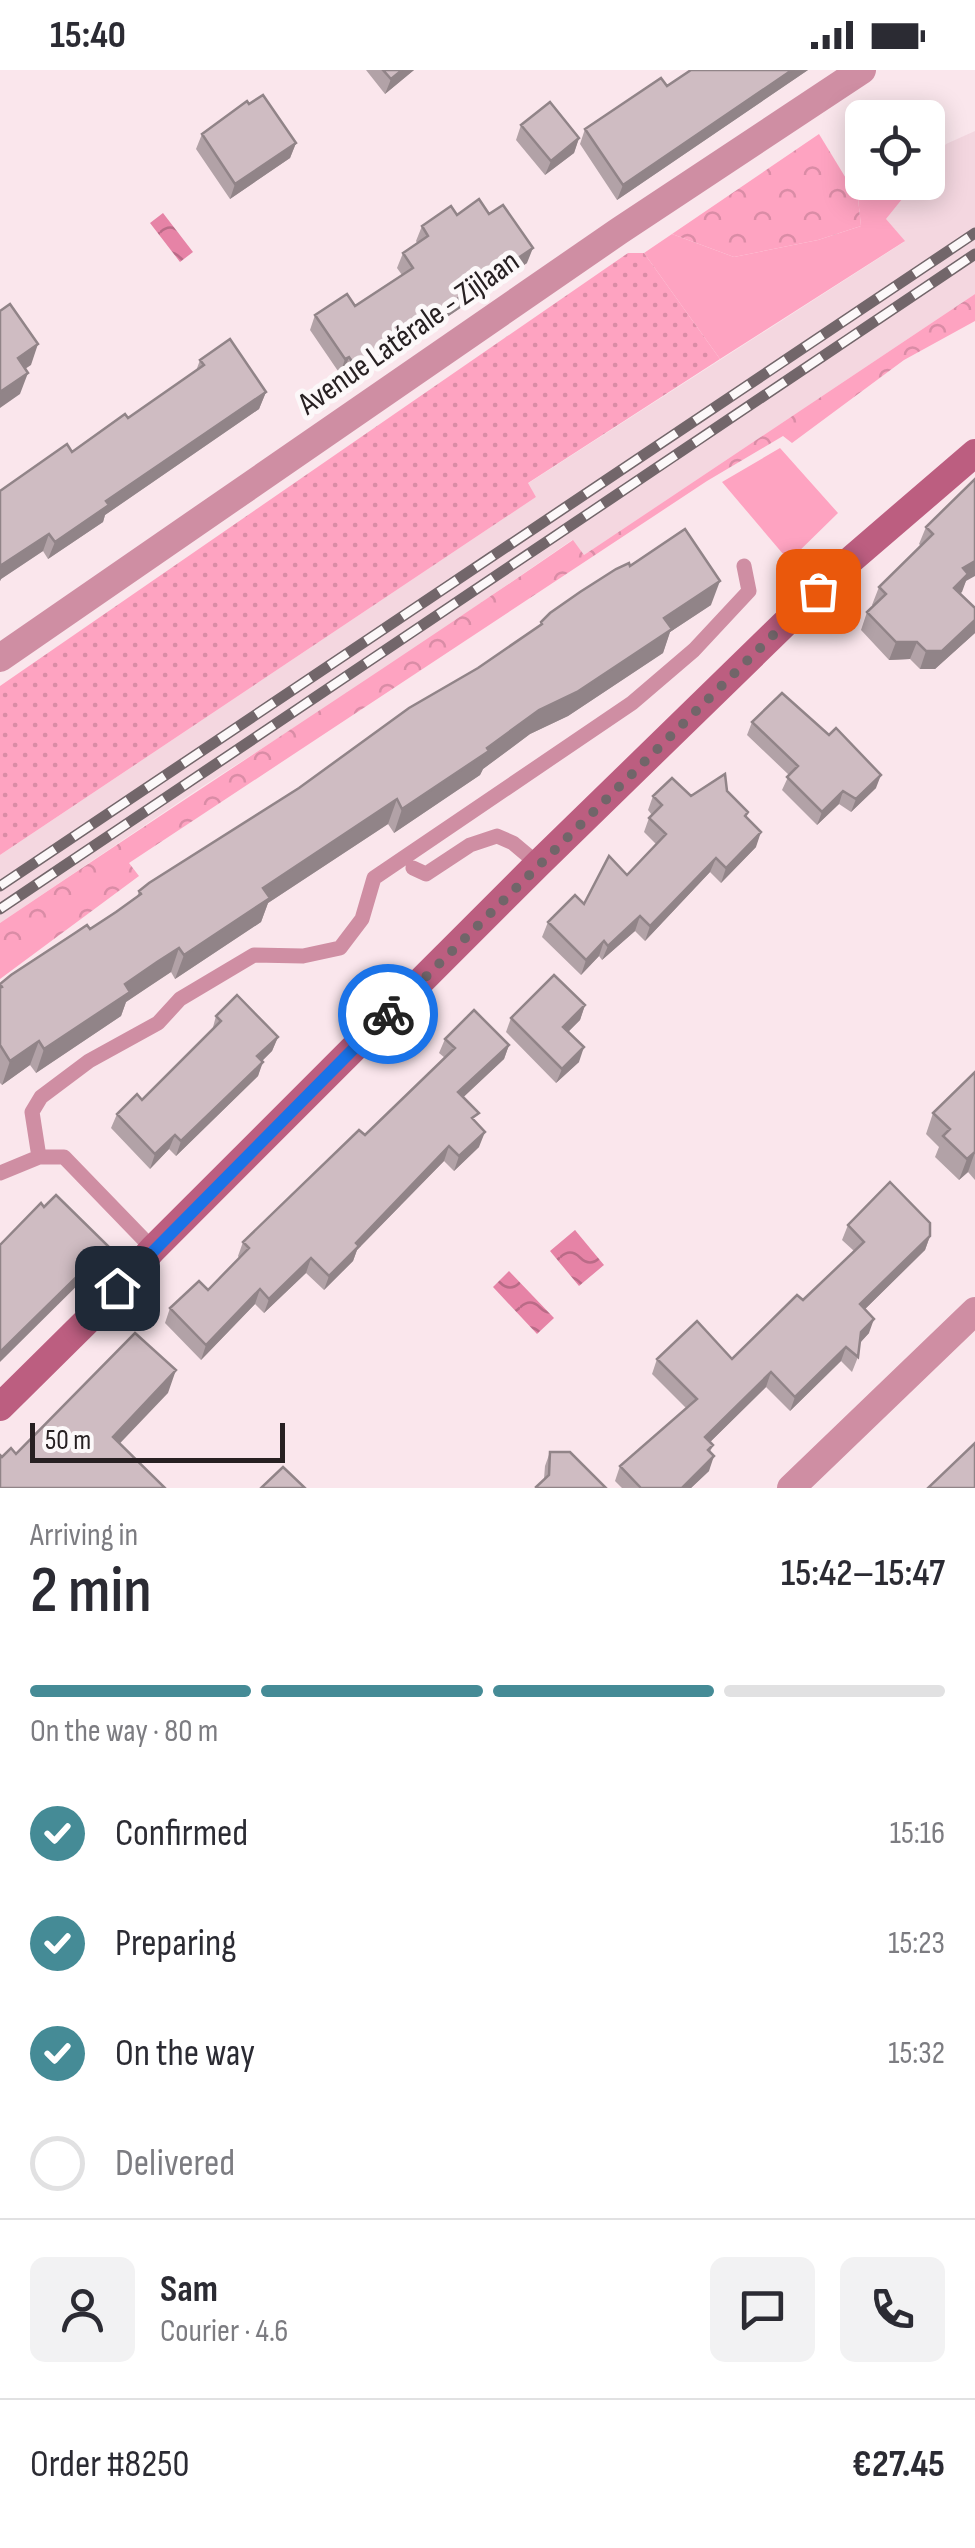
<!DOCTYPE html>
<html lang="en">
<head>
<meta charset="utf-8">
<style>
	body { margin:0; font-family:"Sofia Sans Condensed",sans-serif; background:#f2f2f3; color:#2b2b33; height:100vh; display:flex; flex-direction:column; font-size:38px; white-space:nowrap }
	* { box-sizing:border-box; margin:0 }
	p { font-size:32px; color:#7c7c81 }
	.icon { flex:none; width:55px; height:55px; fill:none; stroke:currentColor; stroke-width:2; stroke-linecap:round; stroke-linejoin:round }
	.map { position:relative; height:1418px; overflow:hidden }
	.details { display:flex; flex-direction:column; background:#fff; flex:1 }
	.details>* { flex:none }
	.controls { position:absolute; left:845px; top:30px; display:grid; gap:20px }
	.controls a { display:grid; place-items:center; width:100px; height:100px; border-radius:15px; background:#fff; box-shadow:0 5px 25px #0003; font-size:50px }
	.scale { position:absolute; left:30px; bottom:25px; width:255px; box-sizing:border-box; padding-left:10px; border:5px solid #272022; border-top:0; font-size:28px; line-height:35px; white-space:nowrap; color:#272022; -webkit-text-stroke:8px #fcf8f9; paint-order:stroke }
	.pin { position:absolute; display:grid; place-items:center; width:85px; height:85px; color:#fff; margin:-42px; border-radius:20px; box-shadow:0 5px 15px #0006 }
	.courier { position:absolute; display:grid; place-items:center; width:100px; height:100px; margin:-50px; border:8px solid #1a73e8; border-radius:50%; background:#fff; color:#222; box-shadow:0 2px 12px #0007 }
	.summary em { font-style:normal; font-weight:600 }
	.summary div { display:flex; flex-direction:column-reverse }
	.summary { display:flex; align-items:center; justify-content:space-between; height:170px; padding:0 30px }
	h1 { font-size:65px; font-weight:600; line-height:75px }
	.bar { display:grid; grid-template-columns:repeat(4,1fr); gap:15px 10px; align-content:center; height:120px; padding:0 30px }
	.bar i { height:12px; border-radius:8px; background:#e1e1e2 }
	.bar .selected { background:#458b96 }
	.bar p { grid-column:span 4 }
	.line { display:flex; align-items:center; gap:25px; padding:0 30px; border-top:2px solid #e1e1e2 }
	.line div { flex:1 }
	.round { display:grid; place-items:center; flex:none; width:105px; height:105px; border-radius:15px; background:#f2f2f3 }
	ol { padding:0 30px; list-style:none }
	li { display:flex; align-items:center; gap:30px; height:110px }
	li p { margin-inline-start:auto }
	li .icon { padding:10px; border-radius:50%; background:#458b96; color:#fff; stroke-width:4 }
	li:last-child { color:#7c7c81 }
	li i { width:55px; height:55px; border:5px solid #e1e1e2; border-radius:50% }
	.status { display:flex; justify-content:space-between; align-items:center; height:70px; padding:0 50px; background:#fff; direction:ltr }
	.status svg { height:28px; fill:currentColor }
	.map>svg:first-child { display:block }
	.built { fill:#f4d7e0 }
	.green { fill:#fea3c1 }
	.forest { fill:url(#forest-crowns) }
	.garden { fill:url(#garden-dots) }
	.water { fill:url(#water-waves) }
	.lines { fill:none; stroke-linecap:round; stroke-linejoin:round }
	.service { stroke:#cf8ea3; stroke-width:15 }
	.minor { stroke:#cf8ea3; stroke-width:28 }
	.secondary { stroke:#bc5e80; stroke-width:28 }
	.rail-casing { stroke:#72666a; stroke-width:11 }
	.rail { stroke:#fcf8f9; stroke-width:8; stroke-dasharray:22; stroke-linecap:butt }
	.wall { fill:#b2a2a7 }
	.shaded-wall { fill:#918488 }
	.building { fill:#cfbcc2; stroke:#918488; stroke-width:2.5 }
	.done { stroke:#716569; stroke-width:10; stroke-dasharray:0 18 }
	.route { stroke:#1a73e8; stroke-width:12 }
	.labels { text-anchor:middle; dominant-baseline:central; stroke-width:10; stroke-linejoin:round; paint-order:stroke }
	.street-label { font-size:32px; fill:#272022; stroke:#fcf8f9 }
</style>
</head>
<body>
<div class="status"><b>15:40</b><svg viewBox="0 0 49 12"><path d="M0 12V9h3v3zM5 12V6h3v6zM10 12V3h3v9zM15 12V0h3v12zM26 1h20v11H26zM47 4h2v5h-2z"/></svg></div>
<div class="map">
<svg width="975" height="1418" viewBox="0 0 975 1418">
	<defs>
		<pattern id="forest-crowns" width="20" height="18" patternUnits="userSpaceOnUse" patternTransform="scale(2.5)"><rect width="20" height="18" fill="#fea3c1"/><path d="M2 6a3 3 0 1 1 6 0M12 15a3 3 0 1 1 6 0" fill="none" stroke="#da8ca6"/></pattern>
		<pattern id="garden-dots" width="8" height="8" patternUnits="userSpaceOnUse" patternTransform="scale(2.5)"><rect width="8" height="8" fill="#fea3c1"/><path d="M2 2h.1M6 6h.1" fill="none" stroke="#da8ca6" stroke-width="1.8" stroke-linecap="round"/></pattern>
		<pattern id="water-waves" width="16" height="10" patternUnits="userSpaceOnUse" patternTransform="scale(2.5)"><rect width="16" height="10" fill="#e683a6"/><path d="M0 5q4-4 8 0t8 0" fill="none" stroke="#ba6b87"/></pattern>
	</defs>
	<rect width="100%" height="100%" fill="#fae6ec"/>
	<!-- built -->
	<path class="built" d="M975 61V224L584 485 572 470 378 604 197 720 0 853V785L536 427 527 414 904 172 885 150 915 113 928 112V97L946 74Z"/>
	<!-- green -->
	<path class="green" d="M884 113H915L886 149 905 171 720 289 644 183 672 164 734 187 818 170 861 156 858 128Z
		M780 378 838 443 789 491 722 412Z"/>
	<!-- forest -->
	<path class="forest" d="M819 64 858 128 861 156 818 170 734 187 672 164Z
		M975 224V251L904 290 792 373 783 366 707 411 129 793 139 806 0 909V853C191 724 384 600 573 470L584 485Z"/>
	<!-- garden -->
	<path class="garden" d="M628 183H644L720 289 528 413 536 427 0 785V616Z"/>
	<!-- water -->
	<path class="water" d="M163 143 193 182 180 192 150 153Z
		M575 1160 604 1195 579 1216 550 1181Z
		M509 1201 554 1248 537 1264 493 1217Z"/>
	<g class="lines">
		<!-- service -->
		<path class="service" d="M413 798 426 804 470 775 497 766 513 773 538 794
			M39 1087 32 1042 41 1027 89 991 158 953 180 929 254 885 303 886 340 878 362 849 374 808 632 633 694 580 749 521 744 496
			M0 1103 39 1087H64L153 1179"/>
		<!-- minor -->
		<path class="minor" d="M0 588 619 161 862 0
			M791 1418 975 1241"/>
		<!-- secondary -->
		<path class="secondary" d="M0 1337 91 1247 153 1179 538 794 846 494 975 383"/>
		<defs>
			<path id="rail" d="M0 816 975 163
				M0 839 975 184"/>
		</defs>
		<!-- rail casing -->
		<use href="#rail" class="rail-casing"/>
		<!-- rail -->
		<use href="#rail" class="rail"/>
	</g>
	<!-- wall -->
	<path class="wall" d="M366 0H414L385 24Z
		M691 0H808L617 130 580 74 585 59 667 16Z
		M249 34 296 73 290 88 230 129 196 79 202 64Z
		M521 55 579 68 574 83 545 105 516 70Z
		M489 144 527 193 351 312 344 301 340 304 310 260 315 245 355 236 402 205 397 198 403 183 417 173 416 171 422 156 457 145Z
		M200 290 266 322 259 339 105 445 103 452 48 489 43 481 1 509 0 511V421L72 382 128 348 196 301Z
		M975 409 966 511 960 523 975 563 935 599H920L910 589 889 590 861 560 867 542 874 536 872 535 879 517 921 476 919 474 926 457Z
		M630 496 711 535 670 562 663 583 568 646 530 664 483 699 480 705 394 763 388 754 268 833 261 852 175 909 171 902 148 917 126 932 121 946 36 1003 30 995 2 1015 0 1013V914L90 859 137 827 139 821 299 718 539 557 541 552Z
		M752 652 876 718 851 742 839 734 817 755 782 720 789 705 747 665Z
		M727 721 748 742 746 747 756 777 721 813 710 802 645 871 635 861 602 890 599 886 581 905 542 867 548 852 584 834 627 805 656 774 644 762 649 748 652 745 648 740 653 726H691Z
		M585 935 580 950 568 962 579 992 556 1013 506 962 511 948Z
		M216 946 278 967 272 981 262 991 258 1006 176 1086 169 1079 150 1099 111 1058 117 1044 142 1030 212 961Z
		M445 969 509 975 504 989 463 1027 475 1052 479 1077 454 1101 444 1091 357 1180 353 1191 324 1220 306 1203 264 1243 255 1234 201 1290 165 1253 170 1238 208 1220 239 1188 238 1186 243 1172 365 1065 445 988 439 983Z
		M975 1002V1110L968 1102 959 1110 935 1087 939 1077 926 1064 933 1043Z
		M848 1155 930 1166 925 1180 865 1239 869 1263 860 1273 858 1287 852 1302 841 1291 790 1341 766 1317 710 1372 713 1375 710 1382 709 1401 691 1418H622L615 1411 620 1396 687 1339 652 1304 657 1289H732L803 1230 854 1181 842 1170Z
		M550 1382 606 1418H536L544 1409 545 1396Z"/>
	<!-- shaded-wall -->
	<path class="shaded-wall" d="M402 0H414L385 24 391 9Z
		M792 0H808L617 130 623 115Z
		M579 68 574 83 545 105 551 91Z
		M296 73 290 88 230 129 235 114Z
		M533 178 527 193 351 312 356 297Z
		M38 274 31 295 10 309 18 288Z
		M349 287 344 301 340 304 345 289Z
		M28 303 20 324 0 338V322Z
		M266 322 259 339 105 445 103 452 48 489 55 472 106 431Z
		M49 464 43 481 1 509 0 511V496Z
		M975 491V506L966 511 962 522 948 535 963 498Z
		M720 511 711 535 670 562 663 583 568 646 530 664 483 699 480 705 394 763 402 739 664 548Z
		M975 550V563L935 599H920L926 581Z
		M896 572H917L910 589 889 590Z
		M881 705 876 718 851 742 856 729Z
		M843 721 839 734 817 755 822 742Z
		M397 729 388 754 268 833 261 852 175 909 184 885 263 818Z
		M761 762 756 777 721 813 726 798Z
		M716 788 710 802 645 871 650 856Z
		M640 846 635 861 602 890 608 876Z
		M604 871 599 886 581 905 586 890Z
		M179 878 171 902 126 932 121 946 36 1003 44 979 125 914Z
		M585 935 580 950 558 972 563 957Z
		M278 967 272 981 252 1001 257 986Z
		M39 971 30 995 2 1015 10 991Z
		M509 975 504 989 453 1037 458 1022Z
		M584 977 579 992 556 1013 562 999Z
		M263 992 258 1006 176 1086 181 1071Z
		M485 1062 479 1077 454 1101 459 1086Z
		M175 1065 169 1079 150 1099 155 1084Z
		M449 1076 444 1091 357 1180 353 1191 324 1220 329 1206 356 1173Z
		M975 1082 968 1102 959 1110 967 1089Z
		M930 1166 925 1180 855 1249 860 1234Z
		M108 1176 102 1191 0 1292V1282Z
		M311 1188 306 1203 264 1243 269 1229Z
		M260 1219 255 1234 201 1290 206 1275Z
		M874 1249 869 1263 856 1277 861 1262Z
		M846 1277 841 1291 790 1341 795 1327Z
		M176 1300 168 1323 105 1389 113 1367Z
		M771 1302 766 1317 700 1382 705 1367Z
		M714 1386 709 1401 691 1418H682Z"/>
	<!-- building -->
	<path class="building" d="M383 0H402L391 9Z
		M691 0H792L623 115 585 59 661 8 667 16Z
		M263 25 296 73 235 114 202 64 247 31 249 34Z
		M550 32 579 68 551 91 521 55Z
		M479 129 489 144 503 135 533 178 356 297 349 287 345 289 315 245 347 224 355 236 413 198 403 183 428 166 422 156 451 136 457 145Z
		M10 234 38 274 18 288 28 303 0 322V241Z
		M230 269 266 322 106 431 109 435 55 472 49 464 0 496V421L67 374 72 382 125 344 128 348 204 295 200 290Z
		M975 409V491L963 498 968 504 954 518 975 538V550L942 581H926L917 572H896L867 542 886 524 879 517 933 464 926 457Z
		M685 459 720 511 664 548 672 559 577 622 539 640 487 678 489 681 402 739 397 729 263 818 270 828 184 885 179 878 157 892 125 914 130 922 44 979 39 971 10 991 0 975V918L2 917 0 914 11 905 75 863 87 855 90 859 116 842 141 824 139 821 149 813 299 718 409 638 478 598 542 554 541 552 550 543 580 522 616 499 629 493 630 496Z
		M782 623 829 665 836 658 881 705 856 729 843 721 822 742 787 707 798 696 752 652Z
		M725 704 727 721 748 742 745 746 761 762 726 798 716 788 650 856 640 846 608 876 604 871 586 890 548 852 575 825 584 834 609 786 627 805 666 764 649 748 662 735 653 726 672 708 691 726Z
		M554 905 585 935 563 957 584 977 562 999 511 948Z
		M237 925 278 967 257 986 263 992 181 1071 175 1065 155 1084 117 1044 137 1024 142 1030 221 951 216 946Z
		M474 940 509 975 458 1022 479 1043 472 1048 485 1062 459 1086 449 1076 356 1173 359 1176 329 1206 311 1188 269 1229 260 1219 206 1275 170 1238 199 1211 208 1220 249 1178 243 1172 359 1060 365 1065 455 978 445 969Z
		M975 1002V1082L967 1089 943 1066 950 1059 933 1043Z
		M890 1112 930 1153V1166L860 1234 874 1249 861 1262 858 1287 846 1277 795 1327 771 1302 705 1367 713 1375 708 1380 714 1386 682 1418H641L620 1396 697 1329 657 1289 697 1251 732 1289 797 1225 803 1230 864 1172 848 1155Z
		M56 1125 108 1176 0 1282V1175L41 1133 44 1137Z
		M135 1263 176 1300 113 1367 165 1418H0V1385L2 1387 11 1378 16 1384Z
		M975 1373V1418H928Z
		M550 1382H570L606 1418H537L536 1417 549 1405Z
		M283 1397 305 1418H261Z"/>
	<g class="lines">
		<!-- done -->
		<path class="done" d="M388 944 818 521"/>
		<!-- route -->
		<path class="route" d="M117 1218 388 944"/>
	</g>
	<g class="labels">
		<!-- street labels -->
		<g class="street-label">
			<text transform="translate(409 263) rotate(-35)">Avenue Latérale - Zijlaan</text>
		</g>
	</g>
</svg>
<div class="controls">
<a><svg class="icon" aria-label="locate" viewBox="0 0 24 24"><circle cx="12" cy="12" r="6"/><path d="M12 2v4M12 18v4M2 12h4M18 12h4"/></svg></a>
</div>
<div class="scale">50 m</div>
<div class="pin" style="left:818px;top:521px;background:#ea580c"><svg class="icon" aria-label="bag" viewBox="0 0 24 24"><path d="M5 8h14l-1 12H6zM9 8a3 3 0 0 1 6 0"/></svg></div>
<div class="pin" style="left:117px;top:1218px;background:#1f2937"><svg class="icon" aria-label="home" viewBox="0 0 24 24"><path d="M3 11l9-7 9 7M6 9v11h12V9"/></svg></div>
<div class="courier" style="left:388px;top:944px"><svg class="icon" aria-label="bike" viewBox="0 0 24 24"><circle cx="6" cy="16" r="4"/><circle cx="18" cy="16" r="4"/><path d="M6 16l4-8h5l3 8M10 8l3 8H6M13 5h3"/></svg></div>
</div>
<section class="details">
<div class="summary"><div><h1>2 min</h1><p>Arriving in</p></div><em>15:42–15:47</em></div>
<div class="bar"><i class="selected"></i><i class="selected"></i><i class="selected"></i><i></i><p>On the way · 80 m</p></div>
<ol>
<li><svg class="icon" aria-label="check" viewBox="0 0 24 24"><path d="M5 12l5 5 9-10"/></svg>Confirmed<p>15:16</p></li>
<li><svg class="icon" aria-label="check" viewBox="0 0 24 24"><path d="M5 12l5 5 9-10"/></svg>Preparing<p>15:23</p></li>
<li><svg class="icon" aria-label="check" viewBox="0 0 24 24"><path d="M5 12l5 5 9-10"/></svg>On the way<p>15:32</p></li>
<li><i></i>Delivered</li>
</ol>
<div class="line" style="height:180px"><a class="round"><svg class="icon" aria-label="person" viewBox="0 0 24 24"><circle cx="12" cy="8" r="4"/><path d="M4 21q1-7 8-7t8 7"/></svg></a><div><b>Sam</b><p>Courier · 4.6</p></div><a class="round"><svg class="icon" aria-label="chat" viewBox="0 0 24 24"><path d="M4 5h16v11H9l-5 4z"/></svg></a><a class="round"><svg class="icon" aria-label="phone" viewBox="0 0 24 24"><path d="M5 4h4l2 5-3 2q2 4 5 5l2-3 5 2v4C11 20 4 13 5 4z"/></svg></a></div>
<div class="line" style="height:130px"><div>Order #8250</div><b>€27.45</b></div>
</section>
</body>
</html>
